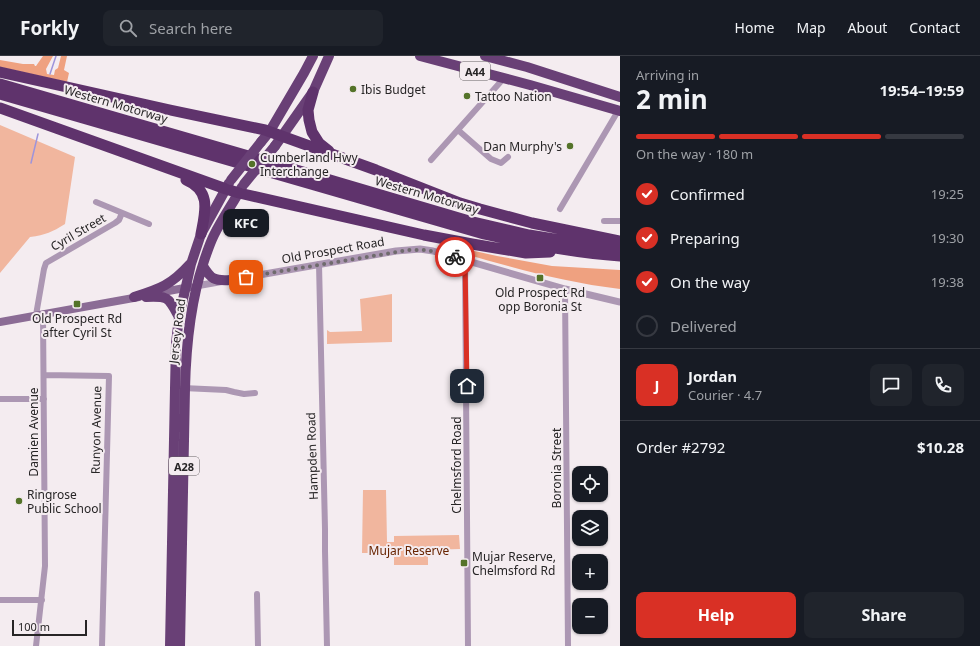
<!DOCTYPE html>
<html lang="en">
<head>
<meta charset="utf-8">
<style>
	body { margin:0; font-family:"Noto Sans",sans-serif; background:#20242c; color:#f1f3f6; height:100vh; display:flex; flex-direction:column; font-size:15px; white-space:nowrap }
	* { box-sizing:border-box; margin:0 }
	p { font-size:13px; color:#9ea1a6 }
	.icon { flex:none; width:22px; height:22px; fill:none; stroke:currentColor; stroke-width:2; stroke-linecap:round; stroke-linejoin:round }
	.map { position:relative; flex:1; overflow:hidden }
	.sheet { display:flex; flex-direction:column; background:#171b24; width:360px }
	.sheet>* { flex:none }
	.controls { position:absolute; left:572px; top:410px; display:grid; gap:8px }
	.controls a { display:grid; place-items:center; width:36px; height:36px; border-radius:8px; background:#171b24; box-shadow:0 1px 3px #0004; font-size:20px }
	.scale { position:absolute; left:12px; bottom:10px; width:75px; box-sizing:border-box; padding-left:4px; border:2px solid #272526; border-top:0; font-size:11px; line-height:14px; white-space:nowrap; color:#272526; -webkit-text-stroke:3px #f4ecf0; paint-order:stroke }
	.pin { position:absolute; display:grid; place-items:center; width:34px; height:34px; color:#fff; margin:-17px; border-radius:8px; box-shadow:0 2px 6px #0006 }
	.courier { position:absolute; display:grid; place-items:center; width:40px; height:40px; margin:-20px; border:3px solid #d93025; border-radius:50%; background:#fff; color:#222; box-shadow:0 1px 5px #0007 }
	.bubble { position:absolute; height:28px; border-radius:8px; background:#171b24; box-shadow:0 1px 3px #0004; font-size:13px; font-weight:700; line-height:28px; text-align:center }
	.summary em { font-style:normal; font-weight:700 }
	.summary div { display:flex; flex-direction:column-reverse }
	.summary { display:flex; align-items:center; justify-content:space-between; height:68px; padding:0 16px }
	h1 { font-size:26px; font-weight:700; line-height:30px }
	.bar { display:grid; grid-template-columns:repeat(4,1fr); gap:6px 4px; align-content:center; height:48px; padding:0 16px }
	.bar i { height:5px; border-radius:3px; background:#363941 }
	.bar .active { background:#d93025 }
	.bar p { grid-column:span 4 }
	.line { display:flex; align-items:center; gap:10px; padding:0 16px; border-top:1px solid #363941 }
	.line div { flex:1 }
	.round { display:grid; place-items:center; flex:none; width:42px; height:42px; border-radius:8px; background:#20242c }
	ol { padding:0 16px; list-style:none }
	li { display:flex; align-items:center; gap:12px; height:44px }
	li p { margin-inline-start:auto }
	li .icon { padding:4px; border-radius:50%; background:#d93025; color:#fff; stroke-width:4 }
	li:last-child { color:#9ea1a6 }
	li i { width:22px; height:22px; border:2px solid #363941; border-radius:50% }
	.action { display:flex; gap:8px; margin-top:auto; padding:8px 16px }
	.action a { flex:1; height:46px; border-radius:8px; background:#d93025; color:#fff; font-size:16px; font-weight:700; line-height:46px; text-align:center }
	.action a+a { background:#20242c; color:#f1f3f6 }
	header { display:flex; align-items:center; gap:24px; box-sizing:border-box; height:56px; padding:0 20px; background:#171b24; border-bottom:1px solid #363941 }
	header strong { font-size:19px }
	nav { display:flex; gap:22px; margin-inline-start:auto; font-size:14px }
	.search { width:280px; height:36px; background:#20242c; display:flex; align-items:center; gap:10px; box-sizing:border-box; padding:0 14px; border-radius:8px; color:#9ea1a6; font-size:15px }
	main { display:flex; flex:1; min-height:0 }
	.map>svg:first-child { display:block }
	.green { fill:#f1b69e }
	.forest { fill:#efa180 }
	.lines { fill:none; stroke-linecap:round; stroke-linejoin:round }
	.stream { stroke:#9d94db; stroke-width:1.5 }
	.minor { stroke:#ac97b3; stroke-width:6 }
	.tertiary { stroke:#ac97b3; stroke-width:7 }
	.secondary { stroke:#8b6c95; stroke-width:8 }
	.trunk { stroke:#694076; stroke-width:10 }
	.motorway { stroke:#5f336c; stroke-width:11 }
	.trunk-bridge { stroke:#694076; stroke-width:10 }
	.done { stroke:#6f6b6d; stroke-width:4; stroke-dasharray:0 7.2 }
	.route { stroke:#d93025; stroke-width:5 }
	.poi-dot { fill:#547329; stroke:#f4ecf0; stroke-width:1.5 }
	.labels { text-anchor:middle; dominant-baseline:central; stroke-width:4; stroke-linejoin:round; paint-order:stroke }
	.shield { fill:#f4ecf0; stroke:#646163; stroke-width:1 }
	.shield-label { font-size:11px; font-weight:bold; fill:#272526 }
	.poi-label { font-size:12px; fill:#272526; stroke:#f4ecf0; text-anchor:start }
	.street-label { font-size:12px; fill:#272526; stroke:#f4ecf0 }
	.park-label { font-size:12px; fill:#682400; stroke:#f4ecf0 }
</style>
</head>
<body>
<header>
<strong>Forkly</strong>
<div class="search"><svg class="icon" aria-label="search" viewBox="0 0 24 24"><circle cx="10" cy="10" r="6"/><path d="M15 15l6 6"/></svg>Search here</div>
<nav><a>Home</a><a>Map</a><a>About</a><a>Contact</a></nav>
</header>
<main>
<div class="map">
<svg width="620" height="590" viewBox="0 0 620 590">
	<rect width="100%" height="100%" fill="#f4ecf0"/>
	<!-- green -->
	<path class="green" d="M0 69 75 101 65 168C52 176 46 179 30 181L0 217Z
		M392 238V286L327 288V274L330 276 362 275 360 243Z
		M363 434H386L387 486H394V480L459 479 460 493 428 494V509H394V497H362Z"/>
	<!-- forest -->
	<path class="forest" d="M43 0H53L46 13 47 18 54 19 55 14 58 12 61 0H67L64 14 69 17 67 26 0 11V4L23 8H34L35 10H36Z
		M443 188 497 200 552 210 620 214V233C560 226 503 209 445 192L442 191Z"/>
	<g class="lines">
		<!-- stream -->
		<path class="stream" d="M50 18 56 0
			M31 107 38 78"/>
		<!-- minor -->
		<path class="minor" d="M458 74 491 103 501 107 508 101
			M431 104 504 22
			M96 146 149 168
			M560 153 618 55
			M604 165H620
			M465 204 468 590
			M319 208 325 473V495L327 590
			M565 233 568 590
			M36 259 44 213 46 207 115 167 119 164 122 157
			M44 319 109 320 102 590
			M183 332 226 334 234 336 244 338 255 337
			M0 343H44
			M257 538 258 590
			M0 544H42
			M36 590 45 510 43 258"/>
		<!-- tertiary -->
		<path class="tertiary" d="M196 230 396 195 420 193 433 195 565 233 620 246"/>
		<!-- secondary -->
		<path class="secondary" d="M152 238 190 231
			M0 266 139 241"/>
		<!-- trunk -->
		<path class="trunk" d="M420 0 530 29 620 55
			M485 0 527 11 620 41
			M261 86 270 75 304 17 313 0
			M275 90 313 36 329 0
			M203 210C211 223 214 225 230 224
			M134 241C160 233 171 229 190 208
			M146 241C169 240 168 241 179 261
			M170 590 175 332 176 287 179 261 191 208 201 178 229 127
			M180 590 185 333C186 289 190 247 204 205 207 196 210 187 214 179 222 163 233 147 242 131"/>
		<!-- motorway -->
		<path class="motorway" d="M0 16 170 54 265 74 376 114 460 147 480 153 532 167 620 185
			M0 28 269 106 469 165 529 179 566 185 620 192
			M313 36 308 54 309 64 312 76 319 87 329 95
			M0 38 484 178C529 188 574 197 620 200
			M0 52 226 133 239 137 424 179 472 188 526 197 550 196
			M186 124C212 135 205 156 201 178"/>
		<!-- trunk-bridge -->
		<path class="trunk-bridge" d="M231 124 261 86
			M244 128 275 90"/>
	</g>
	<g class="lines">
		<!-- done -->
		<path class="done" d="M246 221 409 194H427L455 201"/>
		<!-- route -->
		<path class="route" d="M455 201 465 204 467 330"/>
	</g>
	<!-- markers -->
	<g class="poi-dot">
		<circle cx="353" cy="33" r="4"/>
		<circle cx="467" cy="40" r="4"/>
		<circle cx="570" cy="90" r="4"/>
		<circle cx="252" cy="108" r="4"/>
		<rect x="536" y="218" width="8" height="8" rx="2"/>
		<rect x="73" y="244" width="8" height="8" rx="2"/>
		<circle cx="19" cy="445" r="4"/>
		<rect x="460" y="503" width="8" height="8" rx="2"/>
	</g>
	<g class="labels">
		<!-- shield labels -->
		<g class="shield">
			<rect x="460" y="6" width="30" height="18" rx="3"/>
			<rect x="169" y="401" width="30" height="18" rx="3"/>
		</g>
		<g class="shield-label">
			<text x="475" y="15">A44</text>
			<text x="184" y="410">A28</text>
		</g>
		<!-- poi labels -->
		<g class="poi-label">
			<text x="361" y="33">Ibis Budget</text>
			<text x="475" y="40">Tattoo Nation</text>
			<text x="562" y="90" text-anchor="end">Dan Murphy's</text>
			<text x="260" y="101">Cumberland Hwy<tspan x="260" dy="14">Interchange</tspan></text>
			<text x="540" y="236" text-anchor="middle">Old Prospect Rd<tspan x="540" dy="14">opp Boronia St</tspan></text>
			<text x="77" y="262" text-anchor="middle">Old Prospect Rd<tspan x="77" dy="14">after Cyril St</tspan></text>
			<text x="27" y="438">Ringrose<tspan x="27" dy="14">Public School</tspan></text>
			<text x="472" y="500">Mujar Reserve,<tspan x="472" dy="14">Chelmsford Rd</tspan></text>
		</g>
		<!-- street labels -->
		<g class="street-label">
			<text transform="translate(116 48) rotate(16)">Western Motorway</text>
			<text transform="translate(427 139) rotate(16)">Western Motorway</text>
			<text transform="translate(78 176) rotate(-30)">Cyril Street</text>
			<text transform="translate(333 194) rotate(-10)">Old Prospect Road</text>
			<text transform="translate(177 275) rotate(-83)">Jersey Road</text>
			<text transform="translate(96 374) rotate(-89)">Runyon Avenue</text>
			<text transform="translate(33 376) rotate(-90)">Damien Avenue</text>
			<text transform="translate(312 400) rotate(-92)">Hampden Road</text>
			<text transform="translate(456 409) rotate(-90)">Chelmsford Road</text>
			<text transform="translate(556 412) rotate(-90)">Boronia Street</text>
		</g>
		<!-- park labels -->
		<g class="park-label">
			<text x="409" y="494">Mujar Reserve</text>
		</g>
	</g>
</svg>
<div class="controls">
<a><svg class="icon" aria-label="locate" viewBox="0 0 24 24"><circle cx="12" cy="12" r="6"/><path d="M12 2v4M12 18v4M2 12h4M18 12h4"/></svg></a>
<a><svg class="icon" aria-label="layers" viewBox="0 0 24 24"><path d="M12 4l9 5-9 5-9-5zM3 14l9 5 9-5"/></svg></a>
<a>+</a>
<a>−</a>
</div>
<div class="scale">100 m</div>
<div class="pin" style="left:246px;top:221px;background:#ea580c"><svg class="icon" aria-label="bag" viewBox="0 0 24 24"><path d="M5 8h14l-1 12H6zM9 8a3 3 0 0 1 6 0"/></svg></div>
<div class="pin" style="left:467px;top:330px;background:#1f2937"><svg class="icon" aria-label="home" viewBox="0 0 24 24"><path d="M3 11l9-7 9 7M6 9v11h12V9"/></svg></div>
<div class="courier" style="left:455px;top:201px"><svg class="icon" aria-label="bike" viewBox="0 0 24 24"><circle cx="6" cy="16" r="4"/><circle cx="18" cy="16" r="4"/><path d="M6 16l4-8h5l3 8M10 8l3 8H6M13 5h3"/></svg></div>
<div class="bubble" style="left:223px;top:153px;width:46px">KFC</div>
</div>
<section class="sheet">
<div class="summary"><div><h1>2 min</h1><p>Arriving in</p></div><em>19:54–19:59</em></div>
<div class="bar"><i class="active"></i><i class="active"></i><i class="active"></i><i></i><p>On the way · 180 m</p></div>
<ol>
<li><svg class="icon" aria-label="check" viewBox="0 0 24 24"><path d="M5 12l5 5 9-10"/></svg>Confirmed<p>19:25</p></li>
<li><svg class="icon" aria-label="check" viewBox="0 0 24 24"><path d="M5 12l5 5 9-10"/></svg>Preparing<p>19:30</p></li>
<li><svg class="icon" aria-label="check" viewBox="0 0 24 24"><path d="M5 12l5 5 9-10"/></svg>On the way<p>19:38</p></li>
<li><i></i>Delivered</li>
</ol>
<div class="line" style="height:72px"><b class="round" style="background:#d93025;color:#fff">J</b><div><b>Jordan</b><p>Courier · 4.7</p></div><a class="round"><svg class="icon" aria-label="chat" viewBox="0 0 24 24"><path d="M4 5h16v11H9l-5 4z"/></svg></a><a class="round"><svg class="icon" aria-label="phone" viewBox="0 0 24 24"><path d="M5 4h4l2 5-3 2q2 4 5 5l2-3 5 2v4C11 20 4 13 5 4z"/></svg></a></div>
<div class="line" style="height:52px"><div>Order #2792</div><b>$10.28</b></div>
<div class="action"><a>Help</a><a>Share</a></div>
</section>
</main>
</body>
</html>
